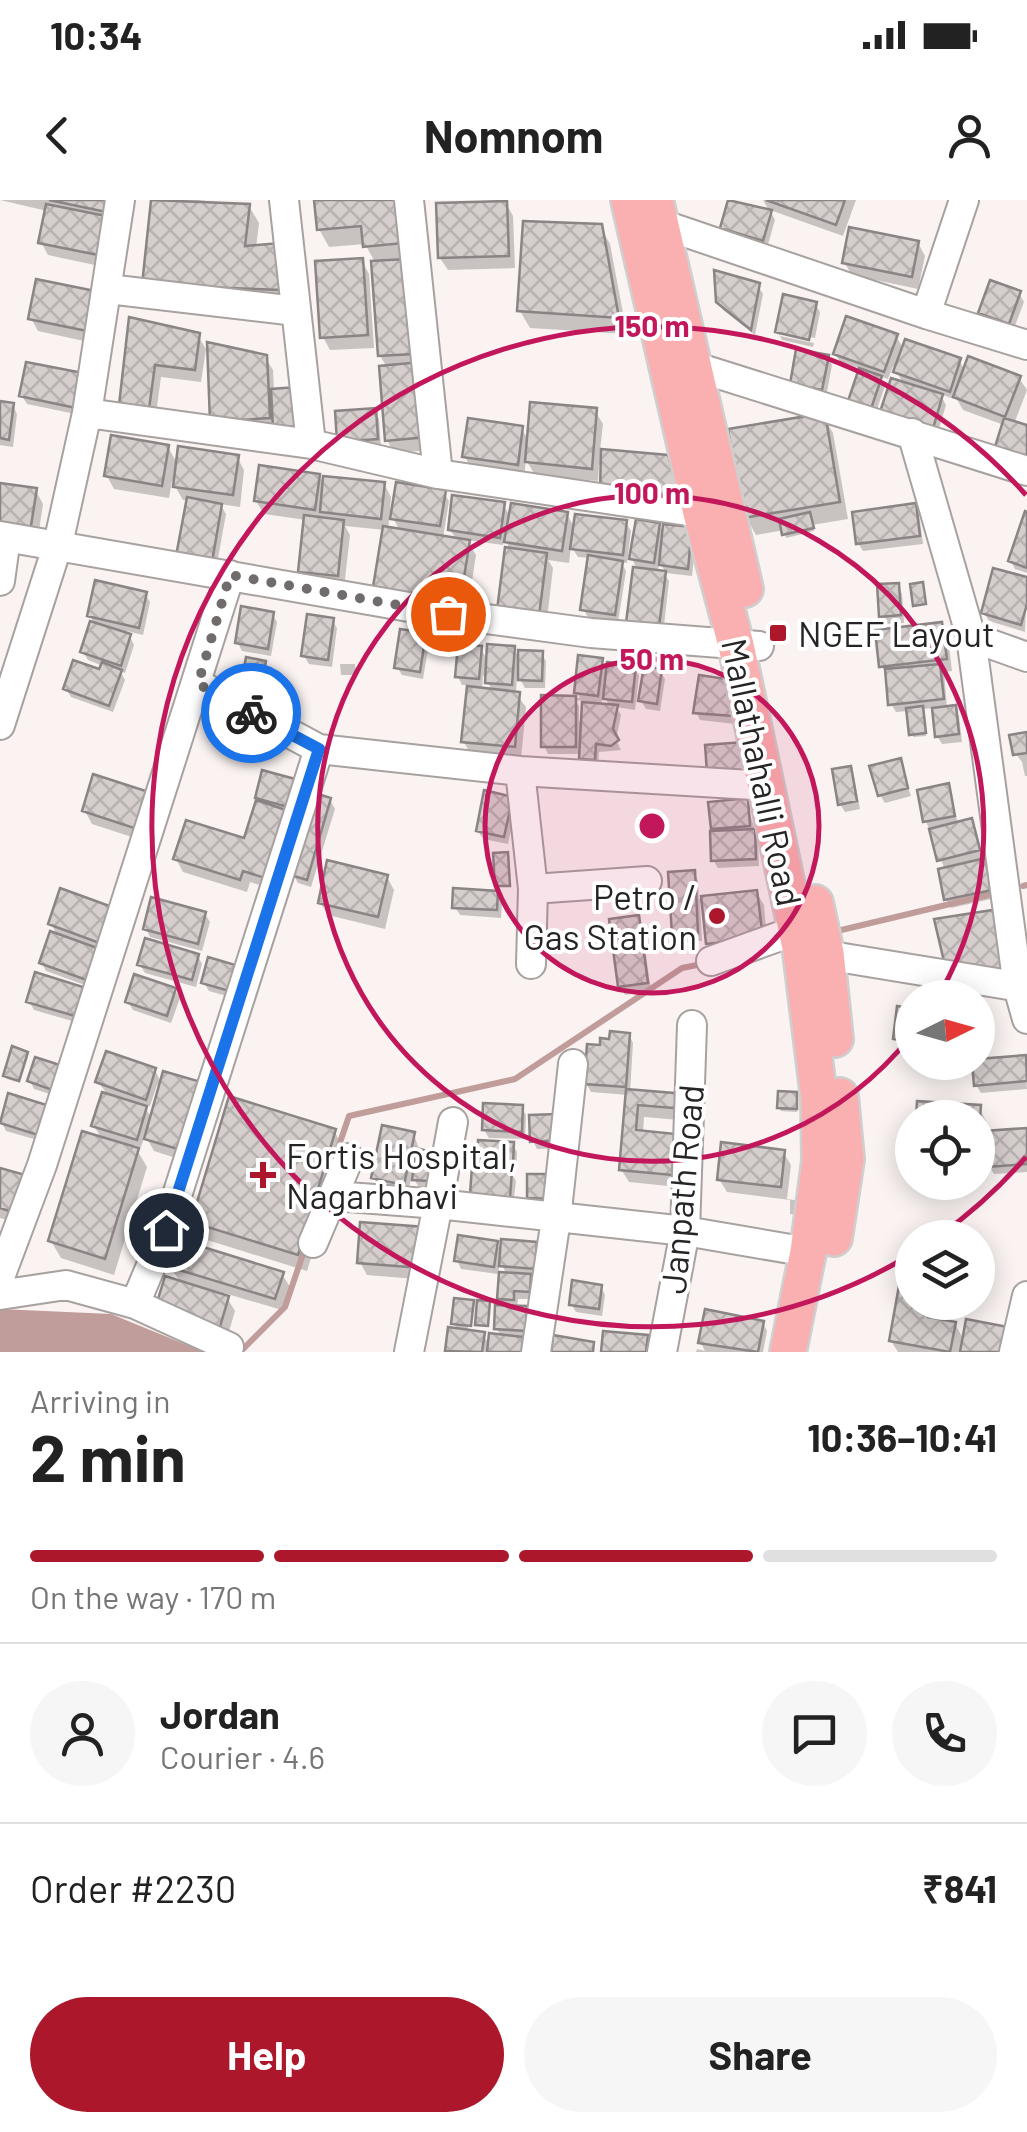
<!DOCTYPE html>
<html lang="en">
<head>
<meta charset="utf-8">
<style>
	body { margin:0; font-family:Barlow,sans-serif; background:#f6f6f6; color:#222; height:100vh; display:flex; flex-direction:column; font-size:38px; white-space:nowrap }
	* { box-sizing:border-box; margin:0 }
	p { font-size:32px; color:#767676 }
	.icon { flex:none; width:55px; height:55px; fill:none; stroke:currentColor; stroke-width:2; stroke-linecap:round; stroke-linejoin:round }
	.map { position:relative; height:1152px; overflow:hidden }
	.sheet { display:flex; flex-direction:column; background:#fff; flex:1 }
	.sheet>* { flex:none }
	.needle { width:65px; rotate:85deg }
	.controls { position:absolute; left:895px; top:780px; display:grid; gap:20px }
	.controls a { display:grid; place-items:center; width:100px; height:100px; border-radius:50%; background:#fff; box-shadow:0 5px 25px #0003; font-size:50px }
	.pin { position:absolute; display:grid; place-items:center; width:85px; height:85px; color:#fff; margin:-42px; border:5px solid #fff; border-radius:50%; box-shadow:0 2px 10px #0007 }
	.courier { position:absolute; display:grid; place-items:center; width:100px; height:100px; margin:-50px; border:8px solid #1a73e8; border-radius:50%; background:#fff; color:#222; box-shadow:0 2px 12px #0007 }
	.headline em { font-style:normal; font-weight:700 }
	.headline div { display:flex; flex-direction:column-reverse }
	.headline { display:flex; align-items:center; justify-content:space-between; height:170px; padding:0 30px }
	h1 { font-size:65px; font-weight:700; line-height:75px }
	.bar { display:grid; grid-template-columns:repeat(4,1fr); gap:15px 10px; align-content:center; height:120px; padding:0 30px }
	.bar i { height:12px; border-radius:8px; background:#e0e0e0 }
	.bar .active { background:#ac172b }
	.bar p { grid-column:span 4 }
	.line { display:flex; align-items:center; gap:25px; padding:0 30px; border-top:2px solid #e0e0e0 }
	.line div { flex:1 }
	.round { display:grid; place-items:center; flex:none; width:105px; height:105px; border-radius:52px; background:#f6f6f6 }
	.button { display:flex; gap:20px; margin-top:auto; padding:20px 30px }
	.button a { flex:1; height:115px; border-radius:60px; background:#ac172b; color:#fff; font-size:40px; font-weight:700; line-height:115px; text-align:center }
	.button a+a { background:#f6f6f6; color:#222 }
	.status { display:flex; justify-content:space-between; align-items:center; height:70px; padding:0 50px; background:#fff; direction:ltr }
	.status svg { height:28px; fill:currentColor }
	header { display:flex; justify-content:space-between; align-items:center; height:130px; padding:0 30px; background:#fff; font-size:45px; font-weight:700 }
	.map>svg:first-child { display:block }
	.water { fill:#c09d9b }
	.shadow { fill:#0003; fill-rule:evenodd }
	.lines { fill:none; stroke-linecap:round; stroke-linejoin:round }
	.stream { stroke:#c09d9b; stroke-width:6 }
	.building { fill:url(#building-cross-hatch); stroke:#8a8484; stroke-width:2.5 }
	.minor-casing { stroke:#a7a1a0; stroke-width:32 }
	.major-casing { stroke:#cfcfcf; stroke-width:40 }
	.minor { stroke:#fff; stroke-width:28 }
	.major { stroke:#fab0b0; stroke-width:35 }
	.done { stroke:#706c6c; stroke-width:10; stroke-dasharray:0 18 }
	.route { stroke:#1a73e8; stroke-width:12 }
	.ring { fill:none; stroke:#c2185b; stroke-width:5 }
	.poi-dot { fill:#ac172b; stroke:#fff; stroke-width:4 }
	.labels { text-anchor:middle; dominant-baseline:central; stroke-width:8; stroke-linejoin:round; paint-order:stroke }
	.poi-label { font-size:35px; fill:#262424; stroke:#fff; text-anchor:start }
	.street-label { font-size:35px; fill:#262424; stroke:#fff }
	.centre { fill:#c2185b; stroke:#fff; stroke-width:5 }
	.ring-label { font-size:30px; text-anchor:middle; font-weight:bold; fill:#c2185b; stroke:#fff; stroke-width:8; stroke-linejoin:round; paint-order:stroke }
</style>
</head>
<body>
<div class="status"><b>10:34</b><svg viewBox="0 0 49 12"><path d="M0 12V9h3v3zM5 12V6h3v6zM10 12V3h3v9zM15 12V0h3v12zM26 1h20v11H26zM47 4h2v5h-2z"/></svg></div>
<header><svg class="icon" aria-label="back" viewBox="0 0 24 24"><path d="M15 5l-7 7 7 7"/></svg>Nomnom<svg class="icon" aria-label="person" viewBox="0 0 24 24"><circle cx="12" cy="8" r="4"/><path d="M4 21q1-7 8-7t8 7"/></svg></header>
<div class="map">
<svg width="1027" height="1152" viewBox="0 0 1027 1152">
	<defs>
		<pattern id="building-cross-hatch" width="8" height="8" patternUnits="userSpaceOnUse" patternTransform="scale(2.5)"><rect width="8" height="8" fill="#d5cecd"/><path d="M0 0l8 8M0 8l8-8" fill="none" stroke="#b7b1b0"/></pattern>
	</defs>
	<rect width="100%" height="100%" fill="#faf3f2"/>
	<!-- water -->
	<path class="water" d="M0 1109 111 1114 204 1152H0Z"/>
	<!-- shadow -->
	<path class="shadow" d="M0 0H123L104 67 48 55 41 42 47 11Z
		M154 0H198L249 6 259 23 256 48 291 107 144 84Z
		M316 0H407L433 250 394 253 387 240V167L380 156 376 64 365 44 329 47 319 29Z
		M731 0 770 12 763 0H856L843 36 770 10 775 20 767 48 728 36 723 27Z
		M506 3 513 16 515 68 448 70 440 58Z
		M600 26 610 44 627 134 530 128 520 111Z
		M918 43 925 56 918 89 852 75 844 62Z
		M362 61 369 74 374 148 330 150 323 137Z
		M758 86 763 94 755 135 723 110 718 101Z
		M1019 93 1024 102 1013 131 986 121 981 113Z
		M98 94V144L38 131 31 118Z
		M815 104 820 112 815 138 780 131V136L814 143 813 147 782 140 778 132Z
		M131 120 198 136 206 149 201 182 161 177 155 221 129 217Z
		M896 136 904 150 959 160 965 171 1019 178 1027 190 1014 224 1027 228 1004 225 963 210 955 196 954 199 940 194 946 205 936 238 893 166 888 179 879 176 885 186 875 215 856 209 862 169 840 162 835 153Z
		M265 157 273 170 274 191 303 234H220Z
		M827 157 832 165 826 197 798 192Z
		M81 176 80 215 27 204 22 196Z
		M0 204 13 206 17 214 13 247 0 245Z
		M374 211 379 219 381 247 344 249Z
		M595 211 603 224 600 251 666 257 677 275 690 323 603 265H599L598 281 535 275 526 260 524 277 472 270 465 257 521 228 529 241Z
		M823 216 833 233 848 319 812 325 814 331 786 338 784 330 756 335 746 317Z
		M168 247 178 265 237 257 244 270 240 307 220 304 226 314 216 369 189 300H183L172 281 169 298 114 289 107 276Z
		M319 276 325 286 384 284 391 297 390 309 444 293 449 301 443 338 457 340 450 330 503 304 511 318 567 314 575 329 626 323 631 331 627 363 621 362 626 371 618 422 588 417 583 409 590 358 578 357 571 346 569 363 548 360 553 368 546 428 504 337 503 345 467 340 476 355 467 413 385 330 345 326 350 335 344 388 308 384 300 371 306 320 264 314 256 301ZM390 312 400 331 388 329Z
		M0 285 36 291 43 304 37 344Z
		M915 306 919 314 923 344 863 351 858 343Z
		M1027 314V373L1015 369 1011 361Z
		M659 325 664 335 696 338 692 376 666 373 659 361 658 372 664 373 669 381 663 434 632 358Z
		M1027 380 1025 432 989 421 984 413Z
		M898 385 902 394 904 423 886 424 882 416Z
		M145 394 150 402 143 435 127 431 134 445 125 473 120 471 125 480 113 512 71 497 66 489 101 473 103 466 88 460 83 452 93 421 90 416Z
		M272 414 277 422 271 456 242 451 238 443Z
		M332 420 337 428 332 467 309 464 304 456Z
		M941 424 948 437 952 471 944 472 947 508H954L959 516 962 542 942 544 937 536 934 508 923 509 926 536 913 537 909 511 896 512 891 504 888 478 882 466Z
		M424 435 429 443 423 479 402 475 397 467Z
		M480 448 489 462 513 448 521 461 541 453 546 461 545 488H525L517 474 516 494 526 507 521 559 471 554 463 541 469 485H462L458 477ZM483 475 493 491 482 490Z
		M601 460 609 474 634 468 639 476 635 510 616 507 621 515 616 540 621 550 599 552 598 567 586 566 582 554H548L544 546V498H580L576 492ZM603 493 610 507 601 506ZM575 500 585 501 583 521H579V506Z
		M340 464H355L356 475H341Z
		M660 471 665 479 660 511 646 509 641 501Z
		M725 481 735 524 700 520 696 512Z
		M1027 535V576H1025L1022 562 1016 554Z
		M899 560 911 596 885 603 880 595Z
		M850 568 854 576 860 609 845 612 840 604Z
		M95 578 147 642 92 624 85 611Z
		M294 581 275 690 250 682 247 692 183 672 176 659 246 641 262 604 258 598Z
		M948 586 958 624 971 621 976 629 984 661 1000 697 951 708 946 699 945 670 926 621Z
		M511 599 516 607 508 644 483 639 478 631Z
		M330 600 335 609 311 687 298 683 293 674Z
		M746 601 758 640 759 666 718 668 713 660 716 633 713 628Z
		M694 672 698 681 699 699 756 692 764 705 768 750 715 756 708 743 704 703H700L702 741 679 742 674 734Z
		M387 677 394 690 385 729 328 715 320 702Z
		M497 694 502 702 501 718 460 715 455 707Z
		M113 710 96 789 46 771 42 763 58 737 51 723Z
		M205 714 210 722 202 751 150 737 146 729Z
		M637 718 642 726 651 791 625 795 620 786Z
		M198 756 202 764 196 787 145 773 140 765Z
		M210 761 237 799 209 791 204 783Z
		M81 789 86 797 79 823 34 810 29 801Z
		M175 790 180 798 171 823 133 810 128 802Z
		M900 809 912 811V849L900 847 896 839Z
		M629 835 633 843 630 892 692 909 691 921 644 917 643 933 674 936 678 987 629 982 621 969 628 895 591 892 586 883 602 847Z
		M26 854 28 857 20 883 7 879 6 875Z
		M1025 858 1027 889 981 893 976 885 978 862Z
		M61 868 59 897 34 889 30 881Z
		M155 870 162 884 188 962 154 951 145 935 141 947 134 945 147 967 114 1075 61 1058 51 1041 102 939 94 926 105 891 98 882ZM157 885 162 887 152 919 143 904 150 906Z
		M796 895 797 912 781 911 779 908Z
		M9 896 48 943 6 931 2 923Z
		M521 907 526 915 525 939 489 938 484 930Z
		M979 908 986 921V933L1027 931V972L994 974 989 966 988 947H985L983 963H978Z
		M532 918 562 948 537 949 533 941Z
		M334 931 344 948 307 1071 204 1039 194 1022Z
		M414 935 433 988H419L412 975 408 992 379 986 374 977Z
		M512 944 517 952 516 971H510L516 981 513 1005 478 1002 484 970 479 962Z
		M783 952 791 965 787 999 801 1001V1015L790 1014V1000L727 992 719 979Z
		M0 971 25 1025 0 1018Z
		M362 1025 428 1080 367 1075 360 1062Z
		M496 1043 503 1054 536 1044 541 1053 539 1076 529 1075 534 1084 533 1099H518L517 1108 526 1109 530 1117 529 1138 521 1137 526 1152H449L458 1131 454 1124 472 1102V1124L466 1114 462 1117 471 1133 483 1134 490 1147 502 1137 496 1128 505 1108 500 1099 507 1075 500 1061 498 1074 461 1069 457 1060Z
		M906 1060 912 1062V1102H939L936 1121 955 1124 965 1142 1013 1152H898L891 1141Z
		M168 1065 282 1074 290 1087 282 1110 224 1093 235 1111 226 1142Z
		M601 1087 605 1095 602 1116 576 1112 571 1104Z
		M763 1123 767 1131 763 1152H696L697 1149 705 1151 701 1143Z"/>
	<g class="lines">
		<!-- stream -->
		<path class="stream" d="M1023 686 1027 685
			M833 732 988 695
			M334 960 349 916 515 879 682 768 702 764
			M240 1152 285 1107 305 1048"/>
	</g>
	<!-- building -->
	<path class="building" d="M49 0H114L111 13Z
		M151 0 250 4 245 46 280 43 282 90 142 85Z
		M314 0H400L404 43 363 47 361 26 317 30Z
		M728 0 772 10 763 41 720 28Z
		M766 0H845L836 25Z
		M507 1 509 56 438 58 436 3Z
		M46 4 106 16 98 55 38 43Z
		M523 21 602 24 619 118 517 111Z
		M849 27 919 41 912 77 842 63Z
		M363 58 368 135 320 138 315 61Z
		M407 59 414 154 378 156 371 61Z
		M714 70 760 83 751 130 716 102Z
		M36 79 100 92 92 132 28 119Z
		M990 80 1021 91 1009 124 978 113Z
		M783 94 817 102 809 140 775 132Z
		M846 116 898 134 884 172 833 154Z
		M129 117 200 133 195 170 155 165 149 209 119 205Z
		M905 139 961 158 950 192 893 172Z
		M207 142 267 155 270 218 210 222Z
		M796 149 829 155 822 190 790 184Z
		M968 156 1021 176 1005 217 953 197Z
		M26 162 83 173 76 208 19 196Z
		M421 162 427 237 385 241 379 166Z
		M859 168 882 176 871 209 848 201Z
		M891 178 943 194 932 232 879 215Z
		M297 187 300 226 273 228 271 189Z
		M0 201 14 203 9 240 0 238Z
		M530 202 597 208 592 269 525 262Z
		M376 208 378 239 337 242 335 211Z
		M825 213 840 302 743 318 728 229Z
		M468 218 523 226 518 265 462 257Z
		M1004 218 1027 225V264L993 253Z
		M111 235 169 245 162 286 104 276Z
		M178 246 239 255 233 295 173 287Z
		M601 249 668 255 683 307 600 293Z
		M259 265 320 274 315 310 254 301Z
		M323 276 385 282 381 319 320 312Z
		M396 282 446 290 440 326 390 319Z
		M0 283 37 288 30 332 0 327Z
		M452 295 505 302 500 338 448 330Z
		M187 297 222 304 212 362 176 356Z
		M511 303 568 312 562 351 504 342Z
		M916 303 920 336 856 344 852 312Z
		M1025 311 1027 312V368L1008 361Z
		M810 312 814 328 782 335 779 319Z
		M575 314 627 320 623 355 570 349Z
		M304 315 344 320 338 376 298 372Z
		M636 319 660 323 654 363 629 359Z
		M663 324 692 327 688 369 659 365Z
		M383 326 470 340 460 402 373 387Z
		M505 347 547 353 539 416 497 410Z
		M588 355 623 361 615 415 580 410Z
		M633 367 666 371 659 427 626 423Z
		M993 368 1027 377V404L1021 425 981 413Z
		M95 380 147 392 139 428 87 416Z
		M923 382 926 404 913 406 910 384Z
		M899 383 901 415 879 417 877 384Z
		M241 406 274 412 268 449 235 443Z
		M307 414 334 418 328 460 301 456Z
		M90 421 131 434 121 466 80 452Z
		M942 422 947 459 879 467 875 430Z
		M400 429 426 433 420 472 394 468Z
		M458 444 482 446 479 479 455 477Z
		M487 444 515 446 512 485 485 483Z
		M518 450 543 451 542 481 518 480Z
		M578 455 603 458 598 496 574 493Z
		M246 457 266 461 263 478 243 474Z
		M73 460 99 469 102 462 122 470 109 506 63 489Z
		M607 462 636 465 632 502 603 499Z
		M940 464 944 499 888 505 885 469Z
		M644 466 662 469 657 504 638 501Z
		M699 475 727 479 733 516 693 513Z
		M467 486 520 492 515 547 461 542Z
		M541 495 576 496V547H541Z
		M582 502 618 505 613 529 619 540 611 546 596 544 595 560 579 559Z
		M956 505 959 534 935 537 932 508Z
		M923 506 926 533 909 535 906 508Z
		M1027 532V553L1013 555 1009 535Z
		M744 542 746 571 707 573 705 545Z
		M901 558 908 588 878 596 869 566Z
		M851 566 857 601 838 605 832 569Z
		M262 570 295 579 288 607 255 598Z
		M93 574 152 593 140 630 82 611Z
		M949 583 955 616 923 622 917 590Z
		M484 590 513 597 504 637 476 631Z
		M315 593 331 598 307 680 290 675Z
		M748 598 750 626 711 629 708 602Z
		M256 600 289 611 268 679 243 671 240 680 173 659 186 620 244 638Z
		M972 618 980 650 937 661 929 629Z
		M755 629 756 659 711 661 710 631Z
		M508 652 510 686H495L493 653Z
		M990 657 997 689 944 700 938 669Z
		M327 660 388 675 378 717 318 703Z
		M695 670 698 733 672 735 668 672Z
		M60 688 115 708 102 744 48 724Z
		M453 688 498 691 497 710 452 708Z
		M757 690 763 738 706 744 701 696Z
		M151 697 206 712 198 744 143 729Z
		M999 709 1008 772 946 770 934 719Z
		M639 715 648 783 618 787 609 719Z
		M50 731 103 750 92 782 39 763Z
		M145 738 199 754 192 780 137 765Z
		M208 757 239 766 233 792 201 783Z
		M35 772 83 787 75 816 26 802Z
		M134 774 176 788 167 816 125 802Z
		M897 806 912 808V842L893 839Z
		M610 831 630 833 626 887 584 884 587 844 600 845V838L609 839Z
		M12 846 28 852 19 881 3 876Z
		M106 851 156 868 146 900 95 882Z
		M1026 855 1027 881 974 886 972 862H978V859Z
		M35 857 63 866 55 891 27 881Z
		M163 871 201 882 181 950 144 939Z
		M626 889 686 894 685 909 638 905 636 930 676 934 672 975 619 970Z
		M778 891 797 892V909L777 908Z
		M102 892 147 906 137 940 91 926Z
		M8 893 53 907 44 937 0 923Z
		M229 896 336 929 298 1055 191 1022Z
		M917 901 981 905 978 946V918H916Z
		M483 903 523 905 522 932 482 930Z
		M557 914 559 940 530 942 529 915Z
		M382 925 415 932 404 985 371 978Z
		M1027 928V964L987 967 984 931Z
		M82 931 139 948 105 1059 48 1041Z
		M478 940 514 942 513 964 477 963Z
		M721 942 785 950 781 987 717 980Z
		M416 948 435 953 429 981 412 980Z
		M472 967 512 970 510 998 470 994Z
		M0 968 29 976 18 1014 0 1008Z
		M527 974H552L551 999 527 998Z
		M360 1022 425 1027 422 1068 357 1063Z
		M458 1035 498 1041 494 1067 454 1061Z
		M174 1038 284 1072 275 1099 166 1066Z
		M501 1039 537 1042 535 1069 499 1066Z
		M904 1058 912 1059V1102H931L928 1117 956 1122 950 1152 889 1141Z
		M499 1072 531 1074 530 1092 514 1091V1100L497 1099Z
		M165 1076 229 1096 219 1130 156 1106Z
		M572 1080 602 1085 599 1109 569 1105Z
		M454 1098 474 1100 471 1126 451 1124Z
		M477 1100 490 1101 488 1126 475 1125Z
		M495 1105 527 1106 526 1131 494 1129Z
		M705 1109 764 1121 758 1152 698 1143Z
		M966 1119 1013 1128 1008 1152H960Z
		M448 1127 485 1132 482 1152 445 1151Z
		M603 1131 648 1135 646 1152H601Z
		M489 1133 524 1137 522 1149 527 1152H487Z
		M553 1135 594 1142 593 1152H551Z"/>
	<g class="lines">
		<defs>
			<path id="minor" d="M284 0 311 244
				M409 0 438 274 701 313
				M661 24 926 114 964 0
				M108 89 296 111
				M926 114 1027 145
				M693 166 1027 271
				M87 213 120 0
				M912 233 971 437 1018 787 1027 819
				M0 336 449 414 591 433 759 446
				M0 381 6 337
				M971 437 1027 457
				M198 484 319 549 520 571 768 586
				M0 525 58 344 87 213 311 244 438 274
				M520 571 533 689 531 764
				M533 689 647 681
				M807 752 1027 788
				M711 761 797 730
				M453 922 438 1004 685 1031 808 1052
				M335 996 438 1004 409 1152
				M313 1043 349 958
				M0 1077 42 965 230 375
				M0 1095 66 1085 135 1104 229 1147
				M135 1104 166 1030 319 549
				M536 1152 556 1019 573 864
				M662 1152 685 1031 692 825
				M1014 1152 1027 1096"/>
			<path id="major" d="M629 0 701 313 736 445 801 752 819 898 820 961 808 1052 788 1152
				M655 0 745 389
				M815 703 826 753 835 839
				M834 1038 846 959 840 896"/>
		</defs>
		<!-- minor casing -->
		<use href="#minor" class="minor-casing"/>
		<!-- major casing -->
		<use href="#major" class="major-casing"/>
		<!-- minor -->
		<use href="#minor" class="minor"/>
		<!-- major -->
		<use href="#major" class="major"/>
	</g>
	<g class="lines">
		<!-- done -->
		<path class="done" d="M251 513 198 484 230 375 448 414"/>
		<!-- route -->
		<path class="route" d="M166 1030 319 549 251 513"/>
	</g>
	<!-- distance rings -->
	<circle cx="652" cy="626" r="167" fill="#c2185b" fill-opacity=".12"/>
	<g class="ring">
		<circle cx="652" cy="626" r="167"/>
		<path d="M911 836A333 333 0 1 1 939 795"/>
		<path d="M1026 957A500 500 0 0 1 939 1036M910 1055A500 500 0 1 1 1026 295"/>
	</g>
	<!-- markers -->
	<g class="poi-dot">
		<rect x="768" y="423" width="20" height="20" rx="5"/>
		<circle cx="717" cy="716" r="10"/>
		<path d="M258 960h10v10h10v10h-10v10h-10v-10h-10v-10h10z"/>
	</g>
	<g class="labels">
		<!-- poi labels -->
		<g class="poi-label">
			<text x="798" y="433">NGEF Layout</text>
			<text x="697" y="696" text-anchor="end">Petro /<tspan x="697" dy="40">Gas Station</tspan></text>
			<text x="286" y="955">Fortis Hospital,<tspan x="286" dy="40">Nagarbhavi</tspan></text>
		</g>
		<!-- street labels -->
		<g class="street-label">
			<text transform="translate(763 572) rotate(78)">Mallathahalli Road</text>
			<text transform="translate(681 989) rotate(-85)">Janpath Road</text>
		</g>
	</g>
	<circle cx="652" cy="626" r="15" class="centre"/>
	<g class="ring-label">
		<text x="652" y="137">150 m</text>
		<text x="652" y="304">100 m</text>
		<text x="652" y="470">50 m</text>
	</g>
</svg>
<div class="controls">
<a><svg class="needle" viewBox="-14 -14 28 28"><path d="M0-13l5 13h-10z" fill="#e53935"/><path d="M0 13l5-13h-10z" fill="#767676"/></svg></a>
<a><svg class="icon" aria-label="locate" viewBox="0 0 24 24"><circle cx="12" cy="12" r="6"/><path d="M12 2v4M12 18v4M2 12h4M18 12h4"/></svg></a>
<a><svg class="icon" aria-label="layers" viewBox="0 0 24 24"><path d="M12 4l9 5-9 5-9-5zM3 14l9 5 9-5"/></svg></a>
</div>
<div class="pin" style="left:448px;top:414px;background:#ea580c"><svg class="icon" aria-label="bag" viewBox="0 0 24 24"><path d="M5 8h14l-1 12H6zM9 8a3 3 0 0 1 6 0"/></svg></div>
<div class="pin" style="left:166px;top:1030px;background:#1f2937"><svg class="icon" aria-label="home" viewBox="0 0 24 24"><path d="M3 11l9-7 9 7M6 9v11h12V9"/></svg></div>
<div class="courier" style="left:251px;top:513px"><svg class="icon" aria-label="bike" viewBox="0 0 24 24"><circle cx="6" cy="16" r="4"/><circle cx="18" cy="16" r="4"/><path d="M6 16l4-8h5l3 8M10 8l3 8H6M13 5h3"/></svg></div>
</div>
<section class="sheet">
<div class="headline"><div><h1>2 min</h1><p>Arriving in</p></div><em>10:36–10:41</em></div>
<div class="bar"><i class="active"></i><i class="active"></i><i class="active"></i><i></i><p>On the way · 170 m</p></div>
<div class="line" style="height:180px"><a class="round"><svg class="icon" aria-label="person" viewBox="0 0 24 24"><circle cx="12" cy="8" r="4"/><path d="M4 21q1-7 8-7t8 7"/></svg></a><div><b>Jordan</b><p>Courier · 4.6</p></div><a class="round"><svg class="icon" aria-label="chat" viewBox="0 0 24 24"><path d="M4 5h16v11H9l-5 4z"/></svg></a><a class="round"><svg class="icon" aria-label="phone" viewBox="0 0 24 24"><path d="M5 4h4l2 5-3 2q2 4 5 5l2-3 5 2v4C11 20 4 13 5 4z"/></svg></a></div>
<div class="line" style="height:130px"><div>Order #2230</div><b>₹841</b></div>
<div class="button"><a>Help</a><a>Share</a></div>
</section>
</body>
</html>
